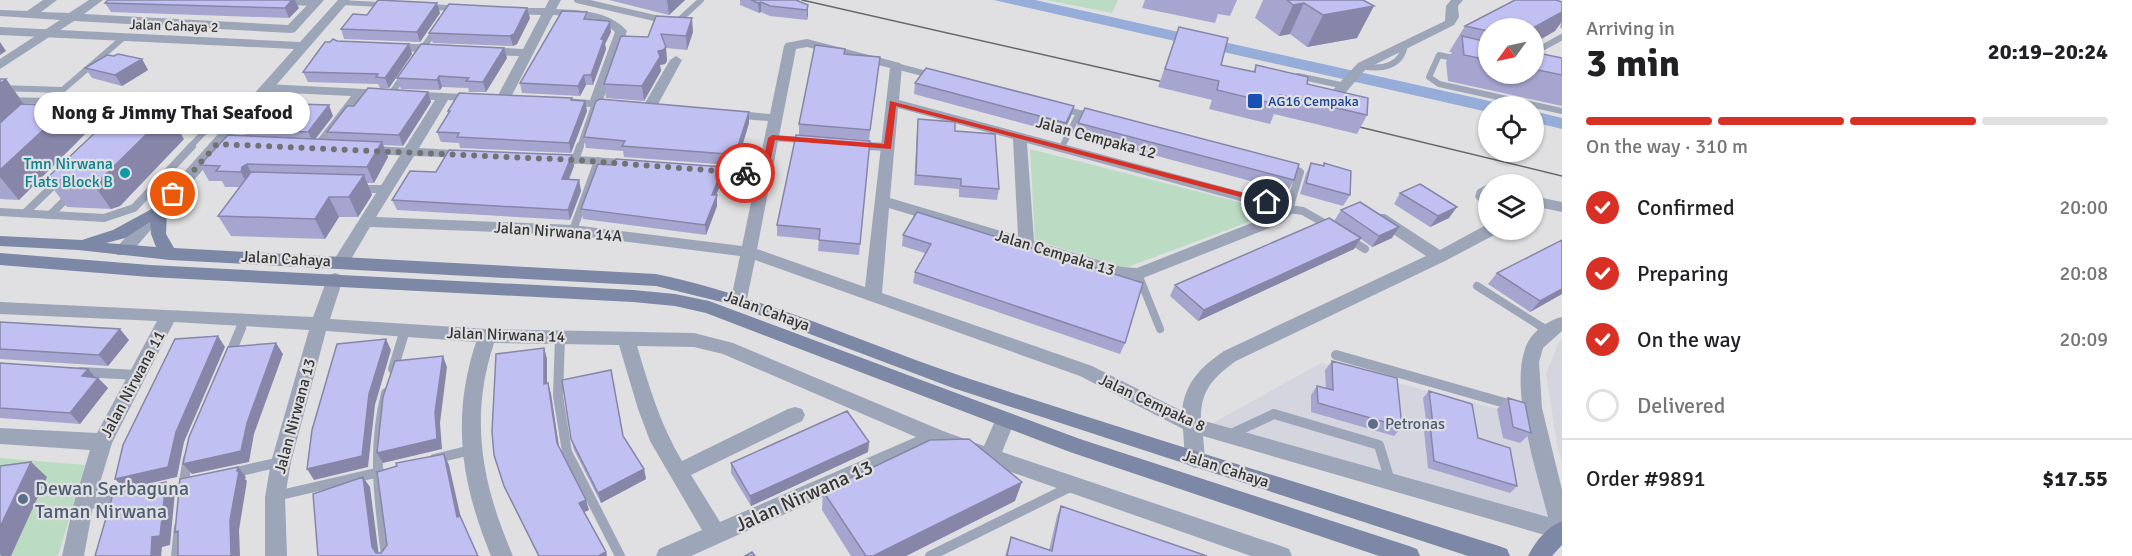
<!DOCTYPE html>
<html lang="en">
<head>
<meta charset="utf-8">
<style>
	body { margin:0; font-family:Signika,sans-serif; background:#f6f6f6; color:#202124; height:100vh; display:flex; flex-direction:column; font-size:22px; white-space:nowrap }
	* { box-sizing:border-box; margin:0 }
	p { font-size:20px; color:#757577 }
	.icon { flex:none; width:33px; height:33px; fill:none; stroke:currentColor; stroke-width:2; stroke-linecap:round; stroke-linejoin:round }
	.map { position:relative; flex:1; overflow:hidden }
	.details { display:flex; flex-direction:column; background:#fff; width:570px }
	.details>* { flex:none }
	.needle { width:39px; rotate:237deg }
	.controls { position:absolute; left:1478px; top:18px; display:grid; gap:12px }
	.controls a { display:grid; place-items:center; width:66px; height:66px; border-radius:50%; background:#fff; box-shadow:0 2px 4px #0004; font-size:30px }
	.pin { position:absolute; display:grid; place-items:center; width:51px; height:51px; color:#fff; margin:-26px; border:3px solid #fff; border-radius:50%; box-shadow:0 2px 6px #0007 }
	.courier { position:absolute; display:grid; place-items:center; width:60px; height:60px; margin:-30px; border:4px solid #d93025; border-radius:50%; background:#fff; color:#222; box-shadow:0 2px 8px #0007 }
	.bubble { position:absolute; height:42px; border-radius:21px; background:#fff; box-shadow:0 2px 4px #0004; font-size:20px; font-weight:700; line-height:42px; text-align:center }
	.overview em { font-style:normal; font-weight:700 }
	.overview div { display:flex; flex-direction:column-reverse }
	.overview { display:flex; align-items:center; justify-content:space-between; height:102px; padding:0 24px }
	h1 { font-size:39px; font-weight:700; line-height:45px }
	.bar { display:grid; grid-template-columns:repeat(4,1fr); gap:9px 6px; align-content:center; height:72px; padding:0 24px }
	.bar i { height:8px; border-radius:4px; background:#e0e0e0 }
	.bar .active { background:#d93025 }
	.bar p { grid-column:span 4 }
	.line { display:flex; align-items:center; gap:15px; padding:0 24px; border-top:2px solid #e0e0e0 }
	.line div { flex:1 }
	ol { padding:0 24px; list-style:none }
	li { display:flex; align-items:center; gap:18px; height:66px }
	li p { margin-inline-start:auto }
	li .icon { padding:6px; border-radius:50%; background:#d93025; color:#fff; stroke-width:4 }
	li:last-child { color:#757577 }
	li i { width:33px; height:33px; border:3px solid #e0e0e0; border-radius:50% }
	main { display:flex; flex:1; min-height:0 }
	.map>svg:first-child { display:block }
	.built { fill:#d5d5df }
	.green { fill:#bcdbc3 }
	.water { fill:#96acd9 }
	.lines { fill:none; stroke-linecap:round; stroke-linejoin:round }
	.service-far2 { stroke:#9da5b9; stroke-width:6 }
	.service-far1 { stroke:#9da5b9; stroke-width:8 }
	.service { stroke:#9da5b9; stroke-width:10 }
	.minor { fill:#9da5b9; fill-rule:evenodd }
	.tertiary { fill:#9da5b9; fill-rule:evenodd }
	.secondary { fill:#7d87a6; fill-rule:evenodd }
	.tram { stroke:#68686a; stroke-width:1.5 }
	.wall { fill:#a6a5d0 }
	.shaded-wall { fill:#8786a9 }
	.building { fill:#c1c0f2; stroke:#8786a9; stroke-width:1.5 }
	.route { fill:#d93025 }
	.done { stroke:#727273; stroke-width:6; stroke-dasharray:0 10.8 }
	.transit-dot { fill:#1a4fb4; stroke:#e0e0e2; stroke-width:2 }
	.culture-dot { fill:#0f9aa8; stroke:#e0e0e2; stroke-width:2 }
	.service-dot { fill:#5c6f8a; stroke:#e0e0e2; stroke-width:2 }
	.labels { text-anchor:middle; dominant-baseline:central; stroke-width:4.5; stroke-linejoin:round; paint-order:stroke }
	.far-street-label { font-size:14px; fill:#363637; stroke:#e0e0e2 }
	.far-transit-label { font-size:14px; fill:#164399; stroke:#e0e0e2; text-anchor:start }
	.street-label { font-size:16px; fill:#363637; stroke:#e0e0e2 }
	.culture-label { font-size:16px; fill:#0d838f; stroke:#e0e0e2; text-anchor:end }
	.service-label { font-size:16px; fill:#4e5e75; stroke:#e0e0e2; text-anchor:start }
	.near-service-label { font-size:20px; fill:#4e5e75; stroke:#e0e0e2; text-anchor:start }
	.near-street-label { font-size:20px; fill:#363637; stroke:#e0e0e2 }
</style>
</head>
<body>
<main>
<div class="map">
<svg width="1562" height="556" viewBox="0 0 1562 556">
	<rect width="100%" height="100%" fill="#e0e0e2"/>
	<!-- built -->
	<path class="built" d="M1562 340V462L1557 445 1546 373 1559 342Z
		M1321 363 1528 417 1554 523 1209 425Z"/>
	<!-- green -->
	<path class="green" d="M1047 0H1118L1112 13Z
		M1030 149 1247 204 1259 218 1125 268 1035 240Z
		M0 458 85 465 58 556H0Z"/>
	<!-- water -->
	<path class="water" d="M994 0H1035L1512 106H1488V112Z
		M1533 111 1562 118V129L1533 122Z"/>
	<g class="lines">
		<!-- service-far2 -->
		<path class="service-far2" d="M577 0 676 23 701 0
			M286 2 316 3
			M420 52 437 28
			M1533 53 1562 37
			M1458 59 1439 55 1429 77 1439 84 1562 111
			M896 66 934 76
			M1362 66C1381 70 1402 67 1405 44
			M1298 76 1345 86
			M0 88 62 90
			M391 94 404 75
			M0 100 50 101
			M1062 109 1093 116
			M37 112 123 38
			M73 124 114 126
			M169 128 230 130
			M772 138 804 140
			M858 145 888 147
			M190 147 207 129
			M580 147 594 106
			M1062 147 1079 113"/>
		<!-- service-far1 -->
		<path class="service-far1" d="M867 146 888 147
			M374 150 410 152
			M575 160 580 146
			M1286 165 1300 172 1289 209 1303 211 1331 227
			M360 189H386
			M0 212 104 218 134 208 192 146
			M25 213 59 180
			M51 214 70 195
			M573 230 598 161
			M1349 239 1365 249
			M1138 274 1160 329
			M1477 286 1545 329
			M241 329 245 319"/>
		<!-- service -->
		<path class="service" d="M1542 328 1547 331
			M560 337 558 396 567 452 620 556
			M1336 355 1512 405
			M229 357 241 328
			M393 369 405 330
			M81 372 137 375
			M386 393C372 448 379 501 386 556
			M1231 434 1274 414 1379 445 1390 481
			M434 459 471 450
			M232 473 280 462
			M183 487 188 458
			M276 496 380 472
			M85 505 122 497
			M176 556 179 527
			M930 556 1072 486"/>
		<!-- minor -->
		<path class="minor" d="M43 0H57L41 12 69 13 89 0H103L84 14 288 25 312 0H324L295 32 291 33 74 21 0 69V59L60 20 0 16V10L27 11Z
			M338 0 470 6 476 9 470 12 342 5 338 4Z
			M549 0H561L556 9C580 10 610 11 627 31L603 100 621 102 623 105 621 108 564 106 557 102 564 98 590 100 615 32C598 17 574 17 553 15L510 99 503 103 496 99 519 56 483 55 477 51 483 47 523 49 541 15 508 14 502 11 508 8H545Z
			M1451 0H1463L1458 6 1459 17 1454 25 1366 69 1341 98H1331L1329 95 1331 92 1358 63 1445 21 1446 6Z
			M807 39 900 63 902 66 899 100 1294 206 1297 209 1282 223 1138 280 1122 279 889 208 882 293 1092 366 1182 411C1185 382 1201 367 1224 351L1426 256 1375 222 1372 218 1375 214H1385L1440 250 1484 226 1488 225V230H1497L1496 234 1445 261 1236 361C1214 377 1200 390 1201 420L1548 517C1537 473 1510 391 1525 349 1530 333 1546 321 1562 317V331L1543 348 1539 362 1542 408 1562 490V540L1203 436 1205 459 1202 465 1195 468 1188 465 1185 459 1183 429 1080 376 755 260 747 299 745 303H733L731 299 740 256 573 235 370 227 347 266H335L333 262 335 258 435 100 364 97 323 151 318 152 311 148 351 96 266 92 260 88 266 84 483 95 485 98 478 102 448 100 419 148 470 151 477 155 475 158 414 156 376 217 573 225 742 246 756 178 702 173 695 169 702 165 758 169 768 121 729 118 722 114 729 110 770 114 784 46 786 43ZM807 47 890 68 865 287 757 249 796 49ZM898 108 1013 139 1018 236 890 198ZM1027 143 1277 211 1272 215 1137 268 1122 267 1034 241Z
			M387 43 439 45 445 49 439 53 383 50V44Z
			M676 56 682 60 656 108 654 111H644L642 108 670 60Z
			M550 154 635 160 642 164 635 168 545 161 543 158 545 155Z
			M1488 184H1489L1488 209 1483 207 1475 197 1477 190Z
			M1533 196 1562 202V212L1533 206Z
			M335 273 341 275 343 279 330 319 487 329 694 333 733 343 943 431 984 446 998 414 1005 412 1012 414 1015 420 1002 452 1281 546 1289 549 1292 556H1251L937 446 691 556H656L659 549 702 530 650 441 638 409 619 345 494 343C469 419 482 484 513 556H491C461 483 451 418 476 342L326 331 291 462 285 497 287 556H265V497L271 462 309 330 174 322 112 443 93 506 84 556H62L73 506 90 450 0 444V428L97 433 157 321 0 314V302L313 317 327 279 329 275ZM637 346 694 347 723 354 916 437 720 522 691 475 802 421 805 415 802 409 795 407 788 409 682 461C660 424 649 386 637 346Z"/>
		<!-- tertiary -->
		<path class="tertiary" d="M338 0H350L129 255H117L115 251 117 247 294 49 0 35V27L300 42Z"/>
		<!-- secondary -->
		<path class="secondary" d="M159 205 167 210 166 234 174 248 656 274C765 297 865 344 970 379 1146 437 1323 490 1499 546L1507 549 1510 556H1468L953 388 730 304 656 286 170 260 78 250 0 246V236L82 240 113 230ZM150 222 151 234 156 247 106 243 125 238Z
			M0 253 150 265 633 290 675 294 709 301 1080 439 1409 546 1417 549 1420 556H1379L1070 452 706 313 675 306 633 302 150 277 0 265Z
			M1562 521V545L1552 556H1528C1535 542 1547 527 1562 521Z"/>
		<!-- tram -->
		<path class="tram" d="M802 0 1177 85
			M1343 123 1562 176"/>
	</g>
	<!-- wall -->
	<path class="wall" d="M609 0H685L669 15Z
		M740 0H796L808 5V15L807 20 770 16 761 12 759 13 740 5Z
		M1145 0H1237L1230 16 1218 14 1215 23 1142 8Z
		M1263 0H1363L1357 38 1307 47 1290 34 1279 36 1255 18Z
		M1562 2V28H1560L1561 23 1555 31 1488 28V74H1533V52L1562 58V106L1448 81 1446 62 1452 52H1449L1465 26Z
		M105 3 299 8 289 18 111 12Z
		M440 13 420 42 344 39 341 29 367 15Z
		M656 16 693 32 687 50 666 48 667 61 665 64 660 65 661 71 644 101 606 98 604 84 648 37Z
		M530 18 517 44 513 46 433 43 429 33Z
		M588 19 611 32 605 44 606 49 593 85H586L580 96 522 93 520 83Z
		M1179 27 1221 65 1253 72 1256 65 1307 84 1367 115 1357 134 1274 114 1270 124 1209 109 1212 100 1158 87Z
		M337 41 409 44 412 54 389 88H380L378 84 308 82 303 72 330 42Z
		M845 49V54L880 57 869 140 800 135 870 141 859 255 818 251 819 240 777 236V225L799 135V124Z
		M114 56 142 59 148 70 122 86 92 78 85 68Z
		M507 58 486 92H469L468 88 442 87 440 90 401 89 397 78Z
		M0 79H6L24 104 87 132 19 200 0 199Z
		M915 83 1074 106 1071 116 1063 134 914 94Z
		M428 92 431 102 403 146 383 145 388 157 374 183H367L372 195 358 217H339L325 239 231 236 218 216 240 187H225L222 181H209L200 165 245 135 242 129 333 116 315 139H330L327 132 354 106Z
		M572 98 573 100 585 101 587 111 571 153 460 148 459 143 441 142 437 132 449 113 448 111Z
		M749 112V123L738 160 731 159 729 165 624 157 623 151 586 148 584 137Z
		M918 119 955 131 999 189 997 200 959 197V189L914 185 917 130Z
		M1078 123 1294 180 1288 191 1075 134Z
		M184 139 120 206 111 209 67 207 46 179Z
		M572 155 574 166 569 180H579L581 191 570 220 397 210 392 200 436 172Z
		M1311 163 1323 166 1324 163 1350 195 1343 206 1300 194 1306 174Z
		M612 165 723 167V178L716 195 717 206 706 235 583 219 581 209Z
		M1400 193 1449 218 1430 227 1394 204Z
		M1341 210 1392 238 1372 247 1361 239 1354 249 1198 321 1170 296 1175 285 1344 228 1334 221Z
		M917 212 1125 343 1120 354 913 283 915 272 925 253 902 246 903 235Z
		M1562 240V294L1530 312 1488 284 1497 273Z
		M0 322 129 340 108 366 0 359Z
		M544 348 547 359V383L551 394 559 448 589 510 584 512 606 552 607 556H538L504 486Z
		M1332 361 1402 427 1394 436 1311 412V395L1317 386 1326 388 1325 370Z
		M0 363 98 378 108 388 80 424 0 418Z
		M1429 391 1478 438 1517 486 1510 493 1428 468 1424 431 1427 428 1423 398Z
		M1508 398 1531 433 1520 443 1503 438 1497 409Z
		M623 437 644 469 646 479 601 503 574 450 571 439Z
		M869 442 868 452 751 506 731 473V463Z
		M823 491 1015 501 906 556H851L822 510Z
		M1061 506 1207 556H1005L1011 537 1049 550 1057 516Z"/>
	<!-- shaded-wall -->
	<path class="shaded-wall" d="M292 0H295L299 8 289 18 285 8Z
		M667 0H685L669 15Z
		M761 2V12L759 13 758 3Z
		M437 3 440 13 420 42 417 32Z
		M1304 3 1290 34 1279 36 1293 5Z
		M808 5V15L807 20V10Z
		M1374 6 1357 38 1307 47 1323 15Z
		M527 8 530 18 517 44 513 46 510 36Z
		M1562 12V21L1555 31 1533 44V28Z
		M692 18 693 32 687 50 686 36Z
		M610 22 611 32 605 44 606 49 593 85 591 75 601 39Z
		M0 42 6 51 0 55Z
		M409 44 412 54 389 88 385 78Z
		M666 47 667 61 665 64 660 65 661 71 644 101 642 86 658 51Z
		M504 48 507 58 486 92 483 82Z
		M142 59 148 70 122 86 115 75Z
		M584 75 586 85 580 96 578 86Z
		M439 76 442 87 440 90 437 80Z
		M6 79 25 106 0 126V84Z
		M428 92 431 102 403 146 399 135Z
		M585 101 587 111 571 153 569 143Z
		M329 105 333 116 313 142 308 132Z
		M69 106 87 132 19 200 0 177V170Z
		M1074 106 1071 116 1063 134 1066 123Z
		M749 112V123L738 160 737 149Z
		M168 113 184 139 120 206 111 209 92 182Z
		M382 142 388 157 374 183 367 167Z
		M730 149 731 159 729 165 728 154Z
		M572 155 574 166 564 190 562 179Z
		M247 164 255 180 249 188 241 172 242 167Z
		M723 167V178L712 205V195Z
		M364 175 372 195 358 217 349 197Z
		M579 180 581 191 570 220 568 210Z
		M717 195V206L706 235 705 225Z
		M329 197 339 217 325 239 315 219Z
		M1457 207 1449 218 1430 227 1438 216Z
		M1399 227 1392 238 1372 247 1379 236Z
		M1361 238 1354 249 1198 321 1204 310Z
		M1562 289V294L1530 312 1540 301Z
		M120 329 129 340 108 366 99 355Z
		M218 336 225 347 184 442 177 477 125 489 115 479 176 432Z
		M386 339 391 350 375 405 368 467 314 480 307 469 369 394Z
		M276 343 283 354 254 434 249 462 192 474 183 464 247 423Z
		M544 348 547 359V395L544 384Z
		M443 356 447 367 440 423 442 449 383 463 377 453 435 412Z
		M88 369 97 379 98 378 108 388 80 424 70 413 82 376Z
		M548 383 551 394 560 453 557 443Z
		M869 442 868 452 751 506 750 496Z
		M444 454 449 465 463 527 457 517Z
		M31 462 47 477 11 556H2L0 555V527Z
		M238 467 246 477 245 479 247 481 239 530 240 556H231L230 520Z
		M644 469 646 479 601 503 598 493Z
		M363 477 370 487 379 556 372 547Z
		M166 482 175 492 170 545 162 547 161 556H151L152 537Z
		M1022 482 1015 501 906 556H873Z
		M586 500 589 510 582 513 579 503Z
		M606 552 607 556H598Z"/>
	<!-- building -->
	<path class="building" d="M108 0H292L285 8 105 3Z
		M378 0 437 3 417 32 341 29 353 14 367 15Z
		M751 0H796L808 5 807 10 770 6 761 2 758 3Z
		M1287 0H1363L1374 6 1323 15 1304 3 1293 5Z
		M1515 0H1556L1562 2V12L1533 28H1488V31L1465 26Z
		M449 4 527 8 514 34 510 36 429 33Z
		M562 11 587 12 584 19 608 21 610 22 601 39H604L591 75H584L578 86 520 83Z
		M656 16 692 18 686 36 661 34 666 47 663 50 658 51 660 57 642 86 604 84 621 36 648 37Z
		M1179 27 1228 38 1221 65 1255 72 1256 65 1308 77 1307 84 1368 98 1367 115 1280 95 1279 105 1217 90 1219 81 1165 69Z
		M1462 36 1488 42V60L1464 55Z
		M333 39 337 41 409 44 385 78 376 77 378 74 303 72 325 42H330Z
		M421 44 504 48 483 82 466 81 469 78 439 76 437 80 397 78Z
		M815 45 845 49 844 54 880 57 870 130 799 124Z
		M1533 52 1562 58V75L1533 69Z
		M118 54 142 59 115 75 85 68 107 55 114 56Z
		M926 68 1074 106 1066 123 915 83Z
		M0 79H6L0 84Z
		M368 88 428 92 399 135 327 132 347 106H354Z
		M459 93 572 98 571 100 585 101 569 143 457 137 459 133 437 132 450 111H448Z
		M600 99 749 112 737 149H730L728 154 622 146 625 141 584 137 596 101Z
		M264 103 329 105 308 132 242 129Z
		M21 104 69 106 0 170V123Z
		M1085 108 1299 164 1294 180 1078 123Z
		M119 110 168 113 101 179 92 182 46 179Z
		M918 119 955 122V131L995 134 999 189 961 186V179L916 175Z
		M228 135 382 142 367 167 247 164 242 167 241 172 216 171 220 166 200 165Z
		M796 135 870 141 860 244 819 240 820 229 777 225Z
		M449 150 572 155 562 179 579 180 568 210 392 200 410 171 436 172Z
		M616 159 723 167 712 195H717L705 225 581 209 598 164 612 165Z
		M1311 163 1324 166V163L1351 171 1350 195 1306 183Z
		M251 172 364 175 349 197H329L315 219 218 216Z
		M1420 184 1457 207 1438 216 1400 193Z
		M1360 202 1399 227 1379 236 1341 210Z
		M917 212 1143 283 1125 343 915 272 931 244 903 235Z
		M1329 218 1361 238 1204 310 1175 285Z
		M1562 240V289L1540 301 1497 273Z
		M0 322 120 329 99 355 0 349Z
		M218 336 176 432 168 467 115 479 123 445 175 339Z
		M386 339 369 394 362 456 307 469 312 430 337 344Z
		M276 343 247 423 241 451 183 464 189 437 228 347Z
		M544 348V384L548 383 557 443 586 500 579 503 606 552 598 556H539L504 486 494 455 492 432 496 354Z
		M443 356 435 412 437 439 377 453 383 397 395 361Z
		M1332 361 1397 378 1402 427 1318 403 1317 386 1333 390Z
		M0 363 88 369 82 376 98 378 70 413 0 408Z
		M611 370 623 436 644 469 598 493 571 439 562 380Z
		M1429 391 1472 404 1478 438 1510 448 1517 486 1434 461 1430 424 1433 425Z
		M1508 398 1525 403 1531 433 1513 427Z
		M847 411 869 442 750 496 731 463Z
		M969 439 1022 482 873 556H866L823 491 930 440Z
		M444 454 457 517 460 516 478 556H318L313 494 363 477 372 547 376 553H381L387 545 377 472 397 466 396 463Z
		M31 462 0 527V466Z
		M238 467 237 471H239L230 520 231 556H178V531L175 532 180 479Z
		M166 482 160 536 152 537 151 556H95L113 494Z
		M1061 506 1207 556H1007L1011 537 1052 551Z
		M752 552 755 556H745Z"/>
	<!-- route -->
	<path class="route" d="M890 101 1267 199 1271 202 1267 204 896 106 891 149 775 140 767 176 745 175 740 173 745 170 761 171 768 138 772 135 884 144Z"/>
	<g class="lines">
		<!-- done -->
		<path class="done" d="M173 194 217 144 575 160 745 173"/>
	</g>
	<!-- markers -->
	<rect class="transit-dot" x="1247" y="93" width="16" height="16" rx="3"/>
	<circle class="culture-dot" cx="125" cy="173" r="6"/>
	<g class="service-dot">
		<circle cx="1373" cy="424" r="6"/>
		<circle cx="23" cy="499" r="6"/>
	</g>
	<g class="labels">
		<!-- far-street labels -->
		<g class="far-street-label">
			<text transform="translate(174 26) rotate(2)">Jalan Cahaya 2</text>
		</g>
		<!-- far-transit labels -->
		<g class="far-transit-label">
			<text x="1268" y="101">AG16 Cempaka</text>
		</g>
		<!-- street labels -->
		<g class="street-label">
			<text transform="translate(1096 138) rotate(15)">Jalan Cempaka 12</text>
			<text transform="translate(558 232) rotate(4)">Jalan Nirwana 14A</text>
			<text transform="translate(1055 253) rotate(17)">Jalan Cempaka 13</text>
			<text transform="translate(286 259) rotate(3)">Jalan Cahaya</text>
			<text transform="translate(767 311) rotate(20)">Jalan Cahaya</text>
			<text transform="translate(506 335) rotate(2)">Jalan Nirwana 14</text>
			<text transform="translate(133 384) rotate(-62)">Jalan Nirwana 11</text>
			<text transform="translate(1152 403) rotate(25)">Jalan Cempaka 8</text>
			<text transform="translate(295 416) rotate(-75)">Jalan Nirwana 13</text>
			<text transform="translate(1226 469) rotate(18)">Jalan Cahaya</text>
		</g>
		<!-- culture labels -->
		<g class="culture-label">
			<text x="113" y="164">Tmn Nirwana<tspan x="113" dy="18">Flats Block B</tspan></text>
		</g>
		<!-- service labels -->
		<g class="service-label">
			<text x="1385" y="424">Petronas</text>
		</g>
		<!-- near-service labels -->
		<g class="near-service-label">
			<text x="35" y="488">Dewan Serbaguna<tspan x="35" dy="23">Taman Nirwana</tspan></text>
		</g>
		<!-- near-street labels -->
		<g class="near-street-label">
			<text transform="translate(804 496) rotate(-24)">Jalan Nirwana 13</text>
		</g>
	</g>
</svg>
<div class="controls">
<a><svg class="needle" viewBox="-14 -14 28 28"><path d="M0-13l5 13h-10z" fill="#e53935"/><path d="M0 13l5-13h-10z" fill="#757577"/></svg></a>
<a><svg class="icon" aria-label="locate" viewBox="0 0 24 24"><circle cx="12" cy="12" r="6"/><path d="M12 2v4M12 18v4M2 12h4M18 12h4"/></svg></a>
<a><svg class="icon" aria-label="layers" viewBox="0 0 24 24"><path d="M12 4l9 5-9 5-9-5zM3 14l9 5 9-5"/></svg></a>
</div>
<div class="pin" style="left:173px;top:194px;background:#ea580c"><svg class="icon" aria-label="bag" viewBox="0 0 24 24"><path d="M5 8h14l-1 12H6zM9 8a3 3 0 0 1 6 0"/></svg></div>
<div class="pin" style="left:1267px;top:202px;background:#1f2937"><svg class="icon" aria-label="home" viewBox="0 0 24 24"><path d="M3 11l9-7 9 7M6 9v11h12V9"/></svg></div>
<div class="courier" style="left:745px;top:173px"><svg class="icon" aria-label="bike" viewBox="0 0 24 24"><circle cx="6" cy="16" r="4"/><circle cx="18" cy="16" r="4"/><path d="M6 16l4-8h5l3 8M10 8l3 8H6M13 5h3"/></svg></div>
<div class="bubble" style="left:34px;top:92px;width:276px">Nong &amp; Jimmy Thai Seafood</div>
</div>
<section class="details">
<div class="overview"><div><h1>3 min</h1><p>Arriving in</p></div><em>20:19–20:24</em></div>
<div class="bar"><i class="active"></i><i class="active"></i><i class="active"></i><i></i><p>On the way · 310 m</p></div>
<ol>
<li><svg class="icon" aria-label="check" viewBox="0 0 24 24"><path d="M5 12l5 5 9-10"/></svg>Confirmed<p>20:00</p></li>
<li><svg class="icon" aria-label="check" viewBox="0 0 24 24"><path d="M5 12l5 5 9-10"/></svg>Preparing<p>20:08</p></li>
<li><svg class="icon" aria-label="check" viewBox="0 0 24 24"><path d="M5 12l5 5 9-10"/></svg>On the way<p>20:09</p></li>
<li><i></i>Delivered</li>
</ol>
<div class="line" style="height:78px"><div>Order #9891</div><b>$17.55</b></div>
</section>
</main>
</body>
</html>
